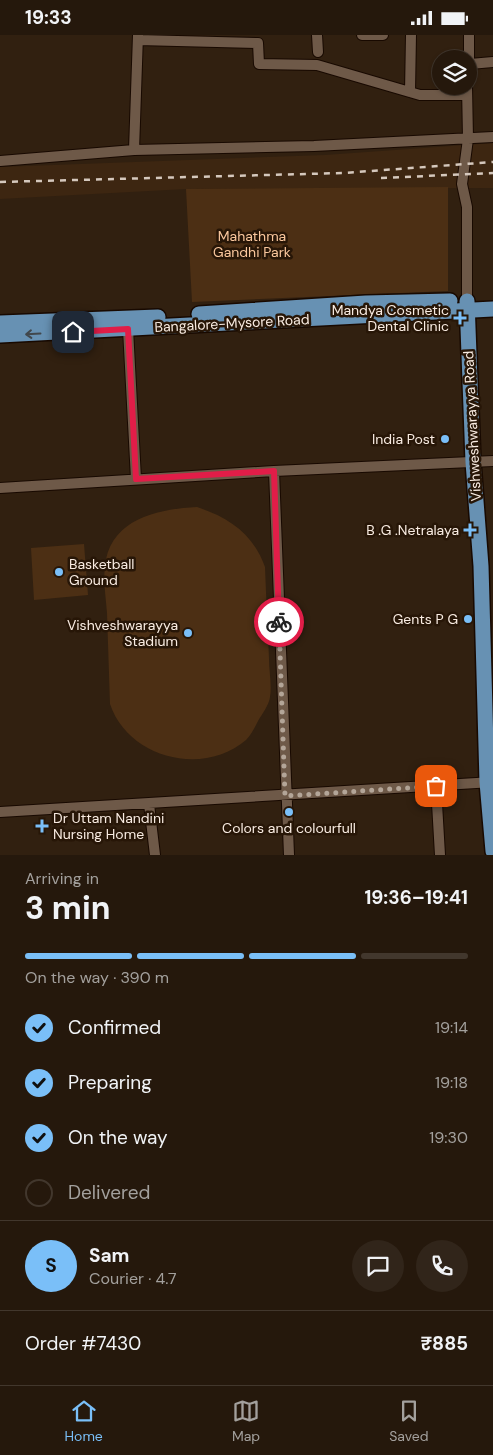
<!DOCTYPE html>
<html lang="en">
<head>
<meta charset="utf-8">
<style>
	body { margin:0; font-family:"DM Sans",sans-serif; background:#31251a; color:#f1f3f6; height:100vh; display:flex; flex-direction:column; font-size:19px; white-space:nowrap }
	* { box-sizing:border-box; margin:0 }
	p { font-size:16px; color:#a3a09d }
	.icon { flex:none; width:28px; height:28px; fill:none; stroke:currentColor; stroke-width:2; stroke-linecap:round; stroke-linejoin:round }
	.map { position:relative; height:820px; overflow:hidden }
	.drawer { display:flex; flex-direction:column; background:#25180c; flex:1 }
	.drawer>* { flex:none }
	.tools { position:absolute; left:432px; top:15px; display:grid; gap:10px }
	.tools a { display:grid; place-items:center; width:45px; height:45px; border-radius:50%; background:#25180c; box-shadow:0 1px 4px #0004,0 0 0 1px #42372d; font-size:25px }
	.pin { position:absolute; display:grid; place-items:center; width:42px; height:42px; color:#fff; margin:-21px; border-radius:10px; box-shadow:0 2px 8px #0006 }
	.courier { position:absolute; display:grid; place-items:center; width:50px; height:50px; margin:-25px; border:4px solid #e11d48; border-radius:50%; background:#fff; color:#222; box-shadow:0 1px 6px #0007 }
	.summary em { font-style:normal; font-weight:700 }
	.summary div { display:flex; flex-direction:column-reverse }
	.summary { display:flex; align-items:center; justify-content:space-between; height:85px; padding:0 25px }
	h1 { font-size:32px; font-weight:700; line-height:38px }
	.bar { display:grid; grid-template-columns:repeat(4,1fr); gap:8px 5px; align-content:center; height:60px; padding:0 25px }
	.bar i { height:6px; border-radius:4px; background:#42372d }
	.bar .current { background:#7abff8 }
	.bar p { grid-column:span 4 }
	.line { display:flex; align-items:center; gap:12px; padding:0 25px; border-top:1px solid #42372d }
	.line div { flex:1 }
	.round { display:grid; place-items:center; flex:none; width:52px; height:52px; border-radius:26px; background:#31251a }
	ol { padding:0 25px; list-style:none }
	li { display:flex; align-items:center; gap:15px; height:55px }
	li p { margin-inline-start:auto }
	li .icon { padding:5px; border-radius:50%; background:#7abff8; color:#111; stroke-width:4 }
	li:last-child { color:#a3a09d }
	li i { width:28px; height:28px; border:2px solid #42372d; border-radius:50% }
	.status { display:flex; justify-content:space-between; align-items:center; height:35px; padding:0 25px; background:#25180c; direction:ltr }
	.status svg { height:14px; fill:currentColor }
	.dock { display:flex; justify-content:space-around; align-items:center; height:70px; border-top:1px solid #42372d; background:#25180c; font-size:14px; color:#a3a09d }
	.dock a { display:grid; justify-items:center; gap:2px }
	.dock .current { color:#7abff8 }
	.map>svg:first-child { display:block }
	.built { fill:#3d2611 }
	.green { fill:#4c2f14 }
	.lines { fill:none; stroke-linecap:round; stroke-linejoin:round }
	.street-casing { stroke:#180900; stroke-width:12 }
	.primary-casing { stroke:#180900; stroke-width:18 }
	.street { stroke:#6e5948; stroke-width:10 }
	.primary { stroke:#6791b3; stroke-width:15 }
	.rail { stroke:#d5c8bd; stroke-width:2.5; stroke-dasharray:6 6; stroke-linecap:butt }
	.oneway { stroke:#41474c }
	.done { stroke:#b3a598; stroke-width:5; stroke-dasharray:0 9 }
	.route { stroke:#e11d48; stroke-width:6 }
	.poi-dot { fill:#7abff8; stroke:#271607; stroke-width:2 }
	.labels { text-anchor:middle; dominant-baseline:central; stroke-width:5; stroke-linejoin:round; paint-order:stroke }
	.park-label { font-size:14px; fill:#fac79d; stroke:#271607 }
	.poi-label { font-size:14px; fill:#f9ece2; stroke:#271607; text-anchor:end }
	.street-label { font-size:14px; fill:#f9ece2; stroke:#271607 }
</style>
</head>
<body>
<div class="status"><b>19:33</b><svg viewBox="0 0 49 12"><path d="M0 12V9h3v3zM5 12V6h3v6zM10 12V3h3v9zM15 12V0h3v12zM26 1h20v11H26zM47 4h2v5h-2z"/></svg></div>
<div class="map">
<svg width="493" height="820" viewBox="0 0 493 820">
	<rect width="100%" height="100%" fill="#312010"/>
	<!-- built -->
	<path class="built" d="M493 108V153L186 154 0 164V132L325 120Z"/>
	<!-- green -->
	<path class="green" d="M448 152V256L192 267 186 154Z
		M197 472C230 483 253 499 265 532 266 563 268 593 269 624 269 636 272 650 270 662 269 670 262 679 258 686 255 692 251 700 246 705 203 742 128 723 110 669 109 639 108 608 107 578 106 563 103 547 105 532 109 484 158 474 197 472Z
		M84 509 88 560 34 565 31 513Z"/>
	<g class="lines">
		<defs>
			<path id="street" d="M317 0 318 17
				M362 0H383
				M138 5 258 8 259 29 317 30 420 60H466
				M470 29 493 27
				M469 41V0
				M410 57 411 0
				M134 115 138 0
				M0 126 134 115 314 111 493 102
				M467 266V172L462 149 468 104 467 51
				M128 294 136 444
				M274 436 289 820
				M0 453 274 436 493 426
				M436 751 440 820
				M149 769 155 820
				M0 777 493 747"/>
			<path id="primary" d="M467 266 473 427 481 531 487 747 493 816
				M199 279 366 268 450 266
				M0 288 158 282
				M0 300 493 274"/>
		</defs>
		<!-- street casing -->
		<use href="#street" class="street-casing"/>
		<!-- primary casing -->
		<use href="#primary" class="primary-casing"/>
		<!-- street -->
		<use href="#street" class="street"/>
		<!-- primary -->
		<use href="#primary" class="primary"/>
		<!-- rail -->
		<path class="rail" d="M381 143 493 138
			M0 147 343 138 493 127"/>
	</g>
	<!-- one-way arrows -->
	<defs><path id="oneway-shaft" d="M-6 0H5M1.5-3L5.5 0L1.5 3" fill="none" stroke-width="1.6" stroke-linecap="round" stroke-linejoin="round" transform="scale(1.25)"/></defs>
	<use class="oneway" href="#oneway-shaft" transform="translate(33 299) rotate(177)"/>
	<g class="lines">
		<!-- done -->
		<path class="done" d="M279 587 285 761 436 751"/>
		<!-- route -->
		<path class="route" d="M73 297 128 294 136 444 274 436 279 587"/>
	</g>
	<!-- markers -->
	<g class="poi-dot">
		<path d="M457.5 275.5h5v5h5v5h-5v5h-5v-5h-5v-5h5z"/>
		<circle cx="445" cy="404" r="5"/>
		<path d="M467.5 487.5h5v5h5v5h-5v5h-5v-5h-5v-5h5z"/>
		<circle cx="59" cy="537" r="5"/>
		<circle cx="468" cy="584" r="5"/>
		<circle cx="188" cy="598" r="5"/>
		<circle cx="289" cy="777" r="5"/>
		<path d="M39.5 783.5h5v5h5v5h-5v5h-5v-5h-5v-5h5z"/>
	</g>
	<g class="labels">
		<!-- park labels -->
		<g class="park-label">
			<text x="252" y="201">Mahathma<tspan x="252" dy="16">Gandhi Park</tspan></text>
		</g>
		<!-- poi labels -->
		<g class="poi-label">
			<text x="449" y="275">Mandya Cosmetic<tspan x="449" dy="16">Dental Clinic</tspan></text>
			<text x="435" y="404">India Post</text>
			<text x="459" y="495">B .G .Netralaya</text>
			<text x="69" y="529" text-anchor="start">Basketball<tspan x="69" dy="16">Ground</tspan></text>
			<text x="458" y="584">Gents P G</text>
			<text x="178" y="590">Vishveshwarayya<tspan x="178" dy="16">Stadium</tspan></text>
			<text x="53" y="783" text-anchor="start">Dr Uttam Nandini<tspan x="53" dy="16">Nursing Home</tspan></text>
			<text x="289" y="793" text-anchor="middle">Colors and colourfull</text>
		</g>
		<!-- street labels -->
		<g class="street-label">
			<text transform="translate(232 288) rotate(-3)">Bangalore-Mysore Road</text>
			<text transform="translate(472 391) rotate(-93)">Vishweshwarayya Road</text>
		</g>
	</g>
</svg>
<div class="tools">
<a><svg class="icon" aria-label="layers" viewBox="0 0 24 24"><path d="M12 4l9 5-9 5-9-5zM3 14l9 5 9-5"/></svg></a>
</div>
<div class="pin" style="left:436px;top:751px;background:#ea580c"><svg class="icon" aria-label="bag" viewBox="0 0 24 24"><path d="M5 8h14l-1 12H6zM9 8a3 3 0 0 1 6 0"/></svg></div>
<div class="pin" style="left:73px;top:297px;background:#1f2937"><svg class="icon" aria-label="home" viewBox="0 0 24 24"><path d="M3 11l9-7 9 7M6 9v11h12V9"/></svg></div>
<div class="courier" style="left:279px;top:587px"><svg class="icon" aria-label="bike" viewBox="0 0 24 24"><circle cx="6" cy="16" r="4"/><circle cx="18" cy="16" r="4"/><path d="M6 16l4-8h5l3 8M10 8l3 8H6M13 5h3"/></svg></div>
</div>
<section class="drawer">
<div class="summary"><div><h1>3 min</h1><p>Arriving in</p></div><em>19:36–19:41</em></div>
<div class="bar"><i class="current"></i><i class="current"></i><i class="current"></i><i></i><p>On the way · 390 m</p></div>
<ol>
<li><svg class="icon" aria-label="check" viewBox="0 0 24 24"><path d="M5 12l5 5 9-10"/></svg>Confirmed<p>19:14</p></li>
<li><svg class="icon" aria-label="check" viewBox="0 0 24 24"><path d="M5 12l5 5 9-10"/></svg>Preparing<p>19:18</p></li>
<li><svg class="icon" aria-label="check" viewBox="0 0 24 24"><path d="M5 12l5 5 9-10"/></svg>On the way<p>19:30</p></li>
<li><i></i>Delivered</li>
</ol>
<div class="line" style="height:90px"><b class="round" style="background:#7abff8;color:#111">S</b><div><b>Sam</b><p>Courier · 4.7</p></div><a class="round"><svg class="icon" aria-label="chat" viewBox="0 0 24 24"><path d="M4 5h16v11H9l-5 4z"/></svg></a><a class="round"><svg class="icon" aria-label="phone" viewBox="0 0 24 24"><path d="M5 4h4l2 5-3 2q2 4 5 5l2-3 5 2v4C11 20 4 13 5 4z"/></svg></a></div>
<div class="line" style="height:65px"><div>Order #7430</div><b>₹885</b></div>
</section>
<nav class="dock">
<a class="current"><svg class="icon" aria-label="home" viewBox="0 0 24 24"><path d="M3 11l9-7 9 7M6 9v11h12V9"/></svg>Home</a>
<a><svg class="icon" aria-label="map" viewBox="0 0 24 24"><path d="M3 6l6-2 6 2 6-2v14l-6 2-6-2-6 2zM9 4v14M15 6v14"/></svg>Map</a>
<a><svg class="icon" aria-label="saved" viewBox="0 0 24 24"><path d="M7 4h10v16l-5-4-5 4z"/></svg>Saved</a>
</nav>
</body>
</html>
